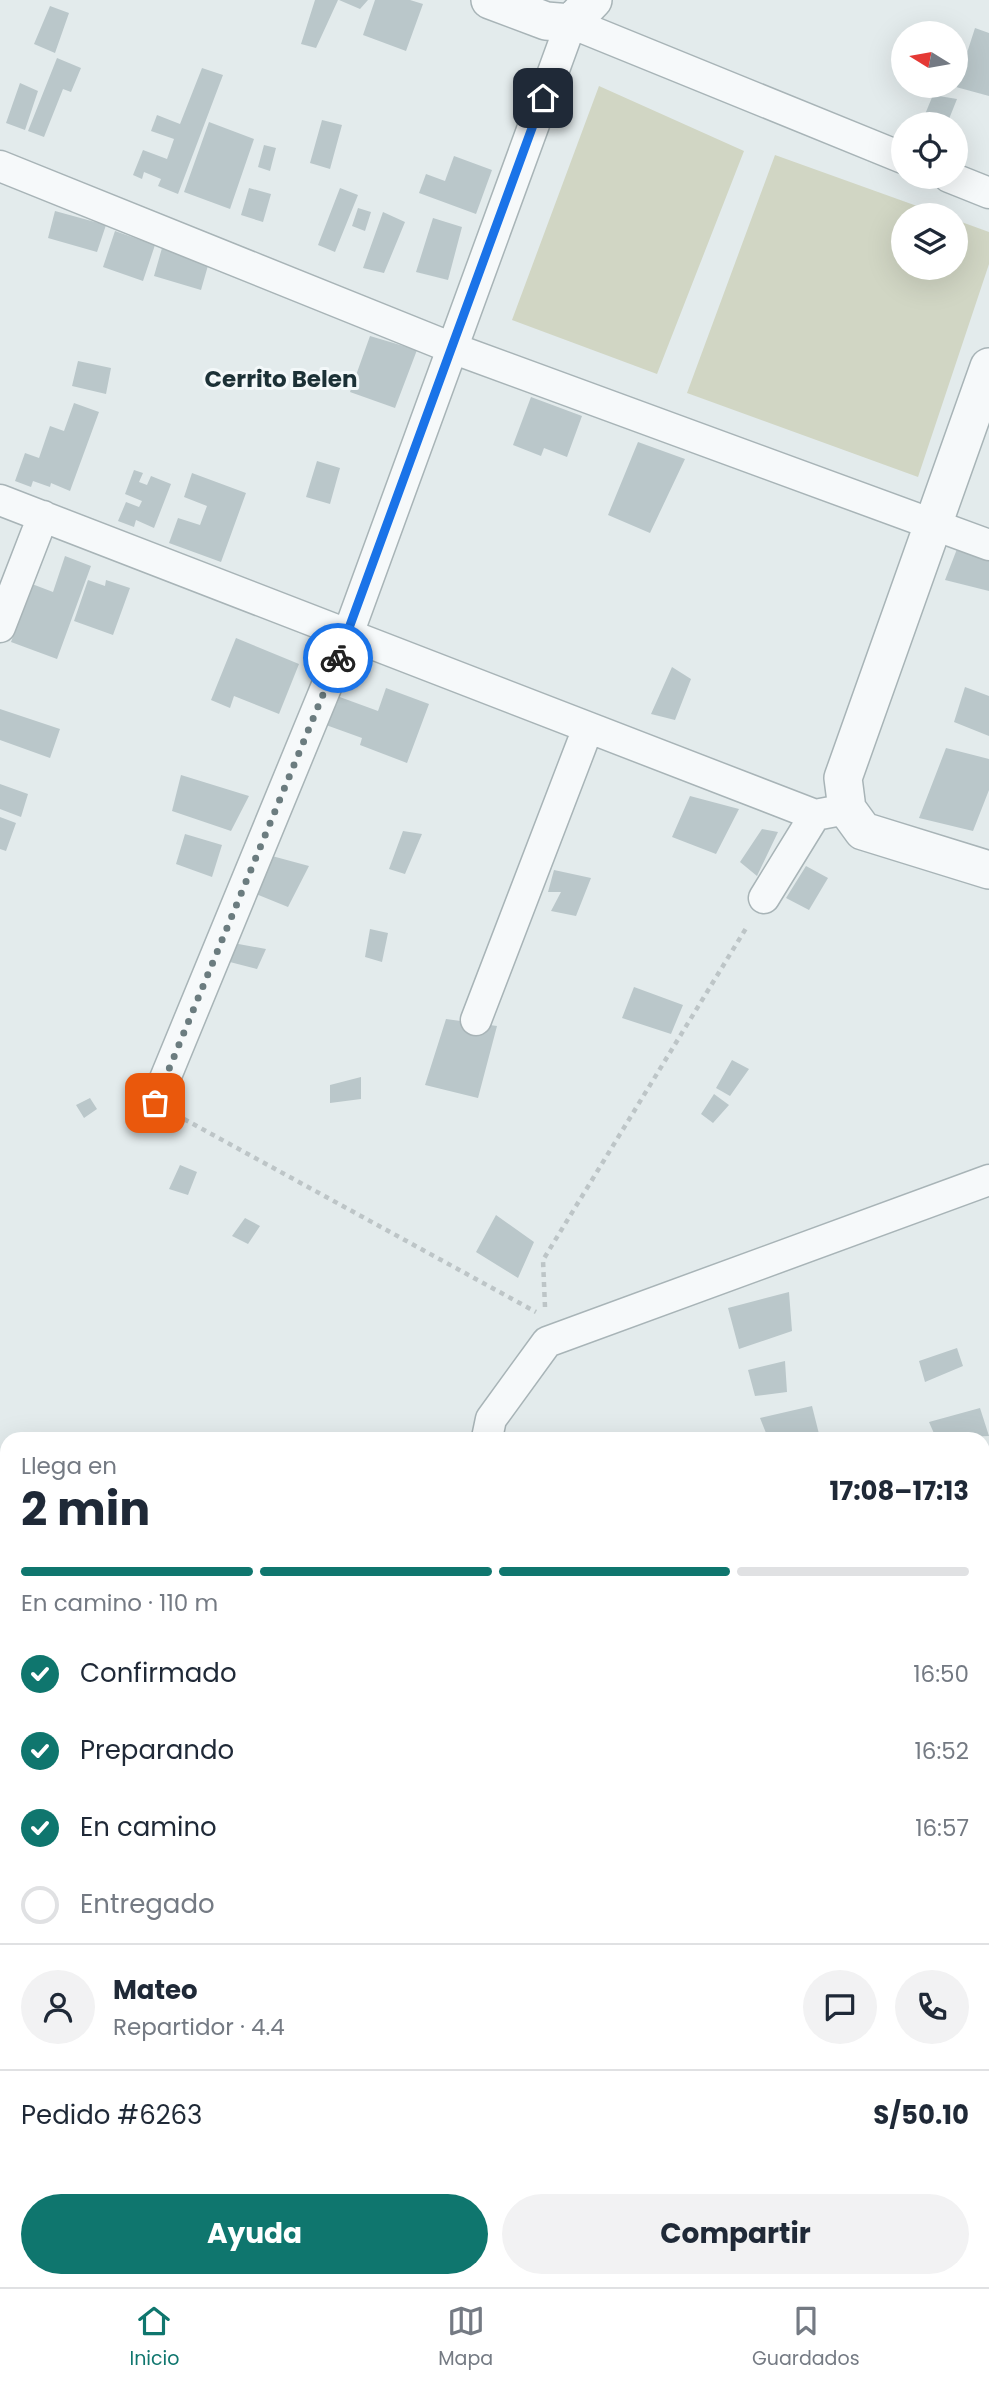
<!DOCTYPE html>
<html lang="es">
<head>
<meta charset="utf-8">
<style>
	body { margin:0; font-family:Poppins,sans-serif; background:#f2f2f3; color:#1f2937; height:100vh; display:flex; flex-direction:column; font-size:26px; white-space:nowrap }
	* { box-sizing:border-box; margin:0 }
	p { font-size:23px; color:#747a83 }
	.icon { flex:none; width:38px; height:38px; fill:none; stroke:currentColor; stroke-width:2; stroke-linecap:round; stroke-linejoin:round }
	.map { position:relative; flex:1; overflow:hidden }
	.side { position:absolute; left:0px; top:1432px; width:990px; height:856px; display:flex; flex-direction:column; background:#fff; border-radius:21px 21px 0 0; box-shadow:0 7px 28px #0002 }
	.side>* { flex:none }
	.needle { width:46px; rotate:281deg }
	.tools { position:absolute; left:891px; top:21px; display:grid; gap:14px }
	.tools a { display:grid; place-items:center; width:77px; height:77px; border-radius:50%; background:#fff; box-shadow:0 7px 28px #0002; font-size:35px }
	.pin { position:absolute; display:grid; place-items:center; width:60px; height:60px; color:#fff; margin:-30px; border-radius:14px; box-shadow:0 4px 10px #0006 }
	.courier { position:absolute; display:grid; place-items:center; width:70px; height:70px; margin:-35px; border:5px solid #1a73e8; border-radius:50%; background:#fff; color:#222; box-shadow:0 2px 9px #0007 }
	.headline em { font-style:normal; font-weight:700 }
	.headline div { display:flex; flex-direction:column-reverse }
	.headline { display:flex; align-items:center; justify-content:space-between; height:119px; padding:0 21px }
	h1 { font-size:46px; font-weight:700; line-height:52px }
	.bar { display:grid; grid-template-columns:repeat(4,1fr); gap:10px 7px; align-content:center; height:84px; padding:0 21px }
	.bar i { height:9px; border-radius:5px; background:#e0e1e3 }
	.bar .current { background:#0f766e }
	.bar p { grid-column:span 4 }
	.line { display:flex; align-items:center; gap:18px; padding:0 21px; border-top:2px solid #e0e1e3 }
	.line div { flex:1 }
	.round { display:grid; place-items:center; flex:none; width:74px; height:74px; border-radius:37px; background:#f2f2f3 }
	ol { padding:0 21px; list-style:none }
	li { display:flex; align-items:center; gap:21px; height:77px }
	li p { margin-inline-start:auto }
	li .icon { padding:7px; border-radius:50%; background:#0f766e; color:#fff; stroke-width:4 }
	li:last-child { color:#747a83 }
	li i { width:38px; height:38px; border:4px solid #e0e1e3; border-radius:50% }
	.button { display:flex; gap:14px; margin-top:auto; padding:14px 21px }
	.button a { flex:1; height:80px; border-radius:42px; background:#0f766e; color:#fff; font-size:28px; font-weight:700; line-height:80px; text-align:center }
	.button a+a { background:#f2f2f3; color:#1f2937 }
	.dock { display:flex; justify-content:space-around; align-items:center; height:98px; border-top:2px solid #e0e1e3; background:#fff; font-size:19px; color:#747a83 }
	.dock a { display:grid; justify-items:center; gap:4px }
	.dock .current { color:#0f766e }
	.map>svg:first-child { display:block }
	.green { fill:#d1d6c4 }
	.building { fill:#bac7ca }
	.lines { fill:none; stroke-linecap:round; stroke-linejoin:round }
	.minor-casing { stroke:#a8b4b7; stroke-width:33 }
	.tertiary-casing { stroke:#a8b4b7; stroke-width:40 }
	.path { stroke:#bdc5c7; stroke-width:4.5; stroke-dasharray:5 5; stroke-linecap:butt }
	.minor { stroke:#f6f9fa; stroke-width:30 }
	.tertiary { stroke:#f6f9fa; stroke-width:37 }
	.done { stroke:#6b7c7f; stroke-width:7; stroke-dasharray:0 12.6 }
	.route { stroke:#1a73e8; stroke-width:9 }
	.labels { text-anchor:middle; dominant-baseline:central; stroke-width:6; stroke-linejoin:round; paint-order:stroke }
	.neighbourhood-label { font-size:23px; font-weight:bold; fill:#1c3136; stroke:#f3f8f9 }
</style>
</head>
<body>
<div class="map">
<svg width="989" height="2287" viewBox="0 0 989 2287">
	<rect width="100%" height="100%" fill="#e3ebec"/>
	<!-- green -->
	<path class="green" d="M599 86 744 151 657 374 512 320Z
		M775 155 942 215H903V268H956V220L989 232V264L918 477 687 393Z"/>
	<!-- building -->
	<path class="building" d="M315 0H338L316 48 301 44Z
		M339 0H368L360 9Z
		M375 0H410L423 4 406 51 363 35Z
		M50 6 69 13 55 53 34 44Z
		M975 28 989 33V96L956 87Z
		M57 58 81 68 71 92 63 89 44 137 28 131Z
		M202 68 223 75 178 194 158 186 161 179 144 172 142 179 133 175 143 150 167 159 174 139 151 131 157 115 180 124Z
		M20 83 38 91 25 130 6 123Z
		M933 95 957 99 947 124H921Z
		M322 120 342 125 330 169 310 163Z
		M209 122 254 139 230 209 184 192Z
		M264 145 276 148 270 171 258 167Z
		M454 156 492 170 476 214 419 193 426 174 445 181Z
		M249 188 271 194 263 222 241 215Z
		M340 188 358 195 335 252 318 245Z
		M358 208 371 212 365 231 352 226Z
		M55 211 106 225 97 252 48 238Z
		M383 212 405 222 384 273 363 268Z
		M433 218 462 227 448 280 416 272Z
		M115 231 155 245 143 281 103 267Z
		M162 248 209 262 201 290 154 276Z
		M370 336 417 350 395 408 350 392Z
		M78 361 111 368 106 394 72 386Z
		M531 397 582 416 567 457 544 448 541 456 513 445Z
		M74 403 99 412 70 491 51 483 50 487 33 481 31 487 15 481 25 453 39 458 50 426 64 431Z
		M638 442 685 459 650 533 608 515Z
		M317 461 340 468 330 504 306 497Z
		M134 470 143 473 139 482 147 485 151 476 171 484 154 528 136 520 134 527 118 521 126 502 139 507 142 501 125 494Z
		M192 473 246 493 221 562 169 543 178 518 200 525 207 506 184 497Z
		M957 549 989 559V591L945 580Z
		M65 556 91 566 57 659 11 642 32 584 53 592Z
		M88 580 105 586 106 580 130 588 113 635 74 621Z
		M236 638 299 664 279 714 234 696 230 708 211 700Z
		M672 667 691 679 675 720 651 714Z
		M965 687 989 696V736L954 722Z
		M386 688 429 704 407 763 360 745 362 738 326 725 337 696 378 711Z
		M0 709 60 729 50 758 0 740Z
		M946 748 989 759V790L973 831 919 818Z
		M181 775 249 796 231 831 172 811Z
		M0 784 28 794 21 817 0 809Z
		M690 796 739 809 716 854 672 837Z
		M0 817 16 823 6 851 0 849Z
		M762 829 778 832 757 876 740 862Z
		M403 831 422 834 405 874 389 869Z
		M185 834 222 845 212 877 176 864Z
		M272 856 309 866 288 907 256 894Z
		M806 866 828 878 809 910 786 898Z
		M554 870 591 878 576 916 551 911 561 892H548Z
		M370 929 388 933 382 962 365 957Z
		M233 943 266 949 257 969 226 961Z
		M634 987 683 1005 671 1034 622 1018Z
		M446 1019 497 1026 478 1098 425 1085Z
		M732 1060 749 1069 730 1096 716 1088Z
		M361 1077V1099L330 1103V1085Z
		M714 1094 729 1105 713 1123 701 1114Z
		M90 1098 97 1109 84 1118 76 1105Z
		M180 1165 197 1172 188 1195 169 1189Z
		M496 1215 534 1242 518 1278 476 1252Z
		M245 1218 260 1226 248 1244 232 1236Z
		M789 1292 792 1331 739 1349 728 1308Z
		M957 1348 963 1366 925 1382 919 1361Z
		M785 1361 787 1392 755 1396 748 1370Z
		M812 1406 820 1438H768L760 1418Z
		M980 1408 989 1436 936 1438 929 1422Z
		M7 1966V2004L0 2006V1967Z
		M7 2211V2243L0 2246V2213Z
		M114 2280H131L119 2287Z
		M220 2280H274L277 2287H223Z
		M818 2280H871L870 2287H817Z"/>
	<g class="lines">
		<defs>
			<path id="minor" d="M0 166 452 348 989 545
				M949 177 989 193
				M0 500 815 815 847 809
				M0 627 43 516
				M764 898 815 815
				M476 1020 588 728
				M155 1103 348 634 571 23 903 158
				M487 1438 491 1419 547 1342 989 1180
				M984 1596 989 1595
				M984 1956H989
				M370 2280 372 2287"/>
			<path id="tertiary" d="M490 0 546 21 571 23 593 0
				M989 367 843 778 847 809 863 831 989 870"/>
		</defs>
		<!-- minor casing -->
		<use href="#minor" class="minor-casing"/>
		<!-- tertiary casing -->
		<use href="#tertiary" class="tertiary-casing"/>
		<!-- path -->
		<path class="path" d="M184 1119 536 1312
			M545 1307 543 1260 748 925
			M0 1616 7 1618
			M0 2203 7 2199
			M312 2287 324 2280"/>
		<!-- minor -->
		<use href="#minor" class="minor"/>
		<!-- tertiary -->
		<use href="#tertiary" class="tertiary"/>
	</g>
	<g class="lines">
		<!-- done -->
		<path class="done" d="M155 1103 338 658"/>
		<!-- route -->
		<path class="route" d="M338 658 543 98"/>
	</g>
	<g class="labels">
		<!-- neighbourhood labels -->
		<g class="neighbourhood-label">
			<text x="281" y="379">Cerrito Belen</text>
		</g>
	</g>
</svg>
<div class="tools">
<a><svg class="needle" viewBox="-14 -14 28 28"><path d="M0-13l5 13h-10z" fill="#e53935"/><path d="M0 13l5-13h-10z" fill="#747a83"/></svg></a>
<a><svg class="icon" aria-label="locate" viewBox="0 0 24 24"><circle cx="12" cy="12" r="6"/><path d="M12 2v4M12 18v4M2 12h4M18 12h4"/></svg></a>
<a><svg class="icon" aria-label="layers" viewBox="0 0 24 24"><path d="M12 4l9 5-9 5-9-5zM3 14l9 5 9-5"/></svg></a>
</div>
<div class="pin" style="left:155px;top:1103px;background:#ea580c"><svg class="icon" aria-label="bag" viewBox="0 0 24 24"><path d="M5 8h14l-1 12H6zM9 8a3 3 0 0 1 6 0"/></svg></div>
<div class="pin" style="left:543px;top:98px;background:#1f2937"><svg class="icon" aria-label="home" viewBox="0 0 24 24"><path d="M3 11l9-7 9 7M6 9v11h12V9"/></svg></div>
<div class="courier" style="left:338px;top:658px"><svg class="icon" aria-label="bike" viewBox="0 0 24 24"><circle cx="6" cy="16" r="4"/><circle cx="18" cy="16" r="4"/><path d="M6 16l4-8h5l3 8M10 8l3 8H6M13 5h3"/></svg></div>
<section class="side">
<div class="headline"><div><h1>2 min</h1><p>Llega en</p></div><em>17:08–17:13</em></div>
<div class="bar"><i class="current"></i><i class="current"></i><i class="current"></i><i></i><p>En camino · 110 m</p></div>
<ol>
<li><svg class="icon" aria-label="check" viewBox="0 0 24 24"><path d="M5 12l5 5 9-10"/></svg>Confirmado<p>16:50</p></li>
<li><svg class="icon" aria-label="check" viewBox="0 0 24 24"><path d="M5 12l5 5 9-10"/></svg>Preparando<p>16:52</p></li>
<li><svg class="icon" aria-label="check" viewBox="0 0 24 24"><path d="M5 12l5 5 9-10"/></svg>En camino<p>16:57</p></li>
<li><i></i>Entregado</li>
</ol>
<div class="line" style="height:126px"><a class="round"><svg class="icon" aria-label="person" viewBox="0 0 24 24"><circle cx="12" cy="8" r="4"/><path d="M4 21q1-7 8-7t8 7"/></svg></a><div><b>Mateo</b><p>Repartidor · 4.4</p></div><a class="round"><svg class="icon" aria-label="chat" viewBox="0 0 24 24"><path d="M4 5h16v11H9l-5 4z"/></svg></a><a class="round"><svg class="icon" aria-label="phone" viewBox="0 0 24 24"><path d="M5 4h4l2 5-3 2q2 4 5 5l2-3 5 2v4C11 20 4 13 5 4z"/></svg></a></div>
<div class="line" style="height:91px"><div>Pedido #6263</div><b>S/50.10</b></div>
<div class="button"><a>Ayuda</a><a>Compartir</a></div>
</section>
</div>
<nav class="dock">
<a class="current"><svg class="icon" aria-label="home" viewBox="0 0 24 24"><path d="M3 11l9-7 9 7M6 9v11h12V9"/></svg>Inicio</a>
<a><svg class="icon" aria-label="map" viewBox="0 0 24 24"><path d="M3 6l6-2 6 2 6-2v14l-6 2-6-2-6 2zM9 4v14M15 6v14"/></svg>Mapa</a>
<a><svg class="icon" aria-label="saved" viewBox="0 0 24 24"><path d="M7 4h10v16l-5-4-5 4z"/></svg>Guardados</a>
</nav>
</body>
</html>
